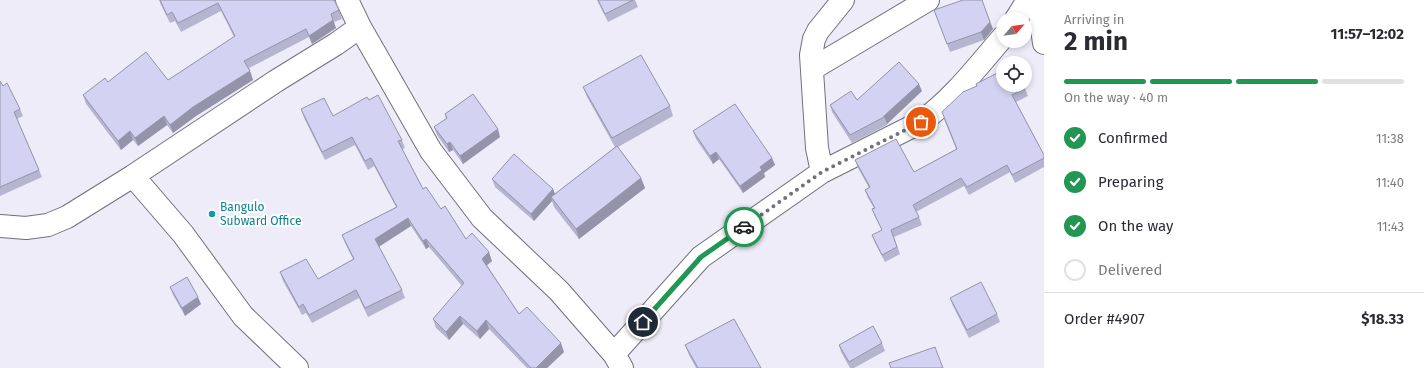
<!DOCTYPE html>
<html lang="en">
<head>
<meta charset="utf-8">
<style>
	body { margin:0; font-family:"Fira Sans",sans-serif; background:#f7f7f7; color:#2b2b33; height:100vh; display:flex; flex-direction:column; font-size:15px; white-space:nowrap }
	* { box-sizing:border-box; margin:0 }
	p { font-size:13px; color:#7c7c81 }
	.icon { flex:none; width:22px; height:22px; fill:none; stroke:currentColor; stroke-width:2; stroke-linecap:round; stroke-linejoin:round }
	.map { position:relative; flex:1; overflow:hidden }
	.sheet { display:flex; flex-direction:column; background:#fff; width:380px }
	.sheet>* { flex:none }
	.needle { width:26px; rotate:62deg }
	.controls { position:absolute; left:996px; top:12px; display:grid; gap:8px }
	.controls a { display:grid; place-items:center; width:36px; height:36px; border-radius:50%; background:#fff; box-shadow:0 2px 6px #0003; font-size:20px }
	.pin { position:absolute; display:grid; place-items:center; width:34px; height:34px; color:#fff; margin:-17px; border:2px solid #fff; border-radius:50%; box-shadow:0 1px 4px #0007 }
	.courier { position:absolute; display:grid; place-items:center; width:40px; height:40px; margin:-20px; border:3px solid #219753; border-radius:50%; background:#fff; color:#222; box-shadow:0 1px 5px #0007 }
	.summary em { font-style:normal; font-weight:700 }
	.summary div { display:flex; flex-direction:column-reverse }
	.summary { display:flex; align-items:center; justify-content:space-between; height:68px; padding:0 20px }
	h1 { font-size:26px; font-weight:700; line-height:30px }
	.bar { display:grid; grid-template-columns:repeat(4,1fr); gap:6px 4px; align-content:center; height:48px; padding:0 20px }
	.bar i { height:5px; border-radius:3px; background:#e1e1e2 }
	.bar .active { background:#219753 }
	.bar p { grid-column:span 4 }
	.line { display:flex; align-items:center; gap:10px; padding:0 20px; border-top:1px solid #e1e1e2 }
	.line div { flex:1 }
	ol { padding:0 20px; list-style:none }
	li { display:flex; align-items:center; gap:12px; height:44px }
	li p { margin-inline-start:auto }
	li .icon { padding:4px; border-radius:50%; background:#219753; color:#fff; stroke-width:4 }
	li:last-child { color:#7c7c81 }
	li i { width:22px; height:22px; border:2px solid #e1e1e2; border-radius:50% }
	main { display:flex; flex:1; min-height:0 }
	.map>svg:first-child { display:block }
	.lines { fill:none; stroke-linecap:round; stroke-linejoin:round }
	.minor-casing { stroke:#726f7b; stroke-width:24 }
	.tertiary-casing { stroke:#726f7b; stroke-width:24 }
	.minor { stroke:#fff; stroke-width:22 }
	.tertiary { stroke:#fff; stroke-width:22 }
	.wall { fill:#b5b5d0 }
	.shaded-wall { fill:#9493a9 }
	.building { fill:#d3d2f2; stroke:#9493a9 }
	.done { stroke:#737179; stroke-width:4; stroke-dasharray:0 7.2 }
	.route { stroke:#219753; stroke-width:5 }
	.culture-dot { fill:#0f9aa8; stroke:#fff; stroke-width:1.5 }
	.labels { text-anchor:middle; dominant-baseline:central; stroke-width:4; stroke-linejoin:round; paint-order:stroke }
	.culture-label { font-size:12px; fill:#0d838f; stroke:#fff; text-anchor:start }
</style>
</head>
<body>
<main>
<div class="map">
<svg width="1044" height="368" viewBox="0 0 1044 368">
	<rect width="100%" height="100%" fill="#efecfa"/>
	<g class="lines">
		<defs>
			<path id="minor" d="M347 0 360 27
				M1016 19 1028 0
				M812 69 928 0
				M822 172 817 148 811 55 814 39 818 31 843 0
				M133 176 183 234 243 316 297 368
				M0 226 26 228 48 225 67 217 133 176 276 81 336 44 360 27 431 151 482 218 559 291 614 354 622 368
				M614 354 701 257 822 172 921 122C953 99 978 66 1003 37"/>
			<path id="tertiary" d="M1038 0 1044 43"/>
		</defs>
		<!-- minor casing -->
		<use href="#minor" class="minor-casing"/>
		<!-- tertiary casing -->
		<use href="#tertiary" class="tertiary-casing"/>
		<!-- minor -->
		<use href="#minor" class="minor"/>
		<!-- tertiary -->
		<use href="#tertiary" class="tertiary"/>
	</g>
	<!-- wall -->
	<path class="wall" d="M159 0H335L342 19 334 22 336 28 312 44 309 37 249 68 253 80 196 116 173 133 167 125 138 146 133 140 121 150 86 104 83 95 108 82 168 80 234 37 221 11 181 32 175 21 170 23 161 5Z
		M597 0H635L638 7 608 22Z
		M982 0 993 29 984 40 950 52 934 10Z
		M0 81 3 86 20 109 23 116 17 119 42 177 0 196Z
		M583 87 670 106 673 116 618 147 641 178 645 188 579 239 554 207 552 201 534 221 495 187 492 179 553 189 555 194 615 147 587 97Z
		M1025 89 1028 96 1016 102 1044 155V167L1015 183 1010 172 969 195 964 186 916 212 919 217 922 225 894 237 900 254 885 262 875 243 872 235 882 230 875 217 872 209 874 208 868 198 865 190 869 188 858 168 855 160 914 172 956 149 944 119Z
		M922 91 887 124V125L852 143 832 112 830 105 857 100Z
		M369 100 402 140 405 148 402 149 423 189 466 239 492 261 487 265 519 314 564 352 547 368H527L489 329 480 339 463 324 449 340 436 328 433 319 462 286 429 247 426 249 411 226 379 247 402 290 405 298 368 317 359 298 312 323 306 313 302 315 283 281 280 272 318 279 353 259 345 243 342 235 396 207 374 166 368 170 355 145 325 160 304 118 301 109 333 116Z
		M445 114 500 137 463 164 453 150 449 152 437 135 434 127 446 119Z
		M693 131 772 158 775 165 764 173 765 177 743 193 719 159 713 164 696 139Z
		M170 287 201 304 185 316 173 295Z
		M950 298 997 314 1000 322 969 338 953 306Z
		M882 343 885 351 854 368H850L841 352 839 345Z
		M685 345 761 368H696L689 355Z"/>
	<!-- shaded-wall -->
	<path class="shaded-wall" d="M333 20 336 28 312 44 309 36Z
		M990 22 993 29 984 40 981 32Z
		M250 71 253 80 196 116 173 133 170 125 193 107Z
		M919 84 922 91 887 124 884 116Z
		M164 116 167 125 138 146 135 138Z
		M498 129 500 137 463 164 460 156Z
		M130 131 133 140 121 150 118 141Z
		M450 142 453 150 449 152 447 144Z
		M716 152 719 159 713 164 710 156Z
		M772 158 775 165 764 173 765 177 743 193 740 186 760 167Z
		M641 178 645 188 579 239 576 229Z
		M553 189 556 197H551L552 201 534 221 531 214Z
		M408 218 411 226 378 247 375 239Z
		M426 239 429 247 426 249 423 241Z
		M489 252 492 261 485 267 482 259Z
		M198 297 201 304 185 316 182 308Z
		M460 316 463 324 449 340 446 332Z
		M486 320 489 329 480 339 477 331Z
		M561 343 564 352 547 368H536Z"/>
	<!-- building -->
	<path class="building" d="M160 0H334L339 10 331 14 333 20 309 36 306 29 244 61 250 71 193 107 170 125 164 116 135 138 130 131 118 141 83 95 105 78 108 82 146 52 168 80 235 36 218 3 178 23 172 12 167 15Z
		M598 0H633L605 14Z
		M963 0H982L990 22 981 32 947 44 934 10Z
		M641 55 670 106 612 138 583 87Z
		M899 62 919 84 884 116V117L850 135 830 105 851 91 857 100Z
		M1003 70V85H1023L1025 89 1012 95 1044 155V158L1012 175 1007 165 967 187 961 178 913 205 919 217 891 230 897 247 882 255 872 235 882 230 872 209 875 208 865 190 870 187 855 160 896 139 914 172 957 149 942 112 963 92 977 86 976 84Z
		M0 81 3 86 7 83 20 109 14 112 39 170 0 187Z
		M473 94 498 129 460 156 450 142 447 144 434 127 447 118 445 114Z
		M378 95 402 140 398 141 423 189 426 187 441 209 445 206 466 239 472 233 489 252 482 259 519 314 527 307 561 343 536 368H531L486 320 477 331 460 316 446 332 433 319 464 283 426 239 423 241 408 218 375 239 402 290 365 308 356 290 309 315 303 304 299 307 280 272 306 259 318 279 354 259 342 235 397 207 371 158 365 161 352 137 322 152 301 109 324 98 333 116 367 97 369 100Z
		M735 104 772 158 760 167 762 170 740 186 716 152 710 156 693 131Z
		M617 146 641 178 576 229 551 197Z
		M514 154 553 189 531 214 492 179Z
		M187 277 198 297 182 308 170 287Z
		M981 282 997 314 967 330 950 298Z
		M734 319 761 368H698L685 345Z
		M873 326 882 343 849 362 839 345Z
		M935 347 943 368H891L889 363Z"/>
	<g class="lines">
		<!-- done -->
		<path class="done" d="M744 227 822 172 921 122"/>
		<!-- route -->
		<path class="route" d="M643 322 701 257 744 227"/>
	</g>
	<!-- markers -->
	<circle class="culture-dot" cx="212" cy="214" r="4"/>
	<g class="labels">
		<!-- culture labels -->
		<g class="culture-label">
			<text x="220" y="207">Bangulo<tspan x="220" dy="14">Subward Office</tspan></text>
		</g>
	</g>
</svg>
<div class="controls">
<a><svg class="needle" viewBox="-14 -14 28 28"><path d="M0-13l5 13h-10z" fill="#e53935"/><path d="M0 13l5-13h-10z" fill="#7c7c81"/></svg></a>
<a><svg class="icon" aria-label="locate" viewBox="0 0 24 24"><circle cx="12" cy="12" r="6"/><path d="M12 2v4M12 18v4M2 12h4M18 12h4"/></svg></a>
</div>
<div class="pin" style="left:921px;top:122px;background:#ea580c"><svg class="icon" aria-label="bag" viewBox="0 0 24 24"><path d="M5 8h14l-1 12H6zM9 8a3 3 0 0 1 6 0"/></svg></div>
<div class="pin" style="left:643px;top:322px;background:#1f2937"><svg class="icon" aria-label="home" viewBox="0 0 24 24"><path d="M3 11l9-7 9 7M6 9v11h12V9"/></svg></div>
<div class="courier" style="left:744px;top:227px"><svg class="icon" aria-label="car" viewBox="0 0 24 24"><path d="M5 17H2v-5l4-1 3-4h7l3 4 3 1v5h-3M9 17h6M6 11h13"/><circle cx="7" cy="17" r="2"/><circle cx="17" cy="17" r="2"/></svg></div>
</div>
<section class="sheet">
<div class="summary"><div><h1>2 min</h1><p>Arriving in</p></div><em>11:57–12:02</em></div>
<div class="bar"><i class="active"></i><i class="active"></i><i class="active"></i><i></i><p>On the way · 40 m</p></div>
<ol>
<li><svg class="icon" aria-label="check" viewBox="0 0 24 24"><path d="M5 12l5 5 9-10"/></svg>Confirmed<p>11:38</p></li>
<li><svg class="icon" aria-label="check" viewBox="0 0 24 24"><path d="M5 12l5 5 9-10"/></svg>Preparing<p>11:40</p></li>
<li><svg class="icon" aria-label="check" viewBox="0 0 24 24"><path d="M5 12l5 5 9-10"/></svg>On the way<p>11:43</p></li>
<li><i></i>Delivered</li>
</ol>
<div class="line" style="height:52px"><div>Order #4907</div><b>$18.33</b></div>
</section>
</main>
</body>
</html>
